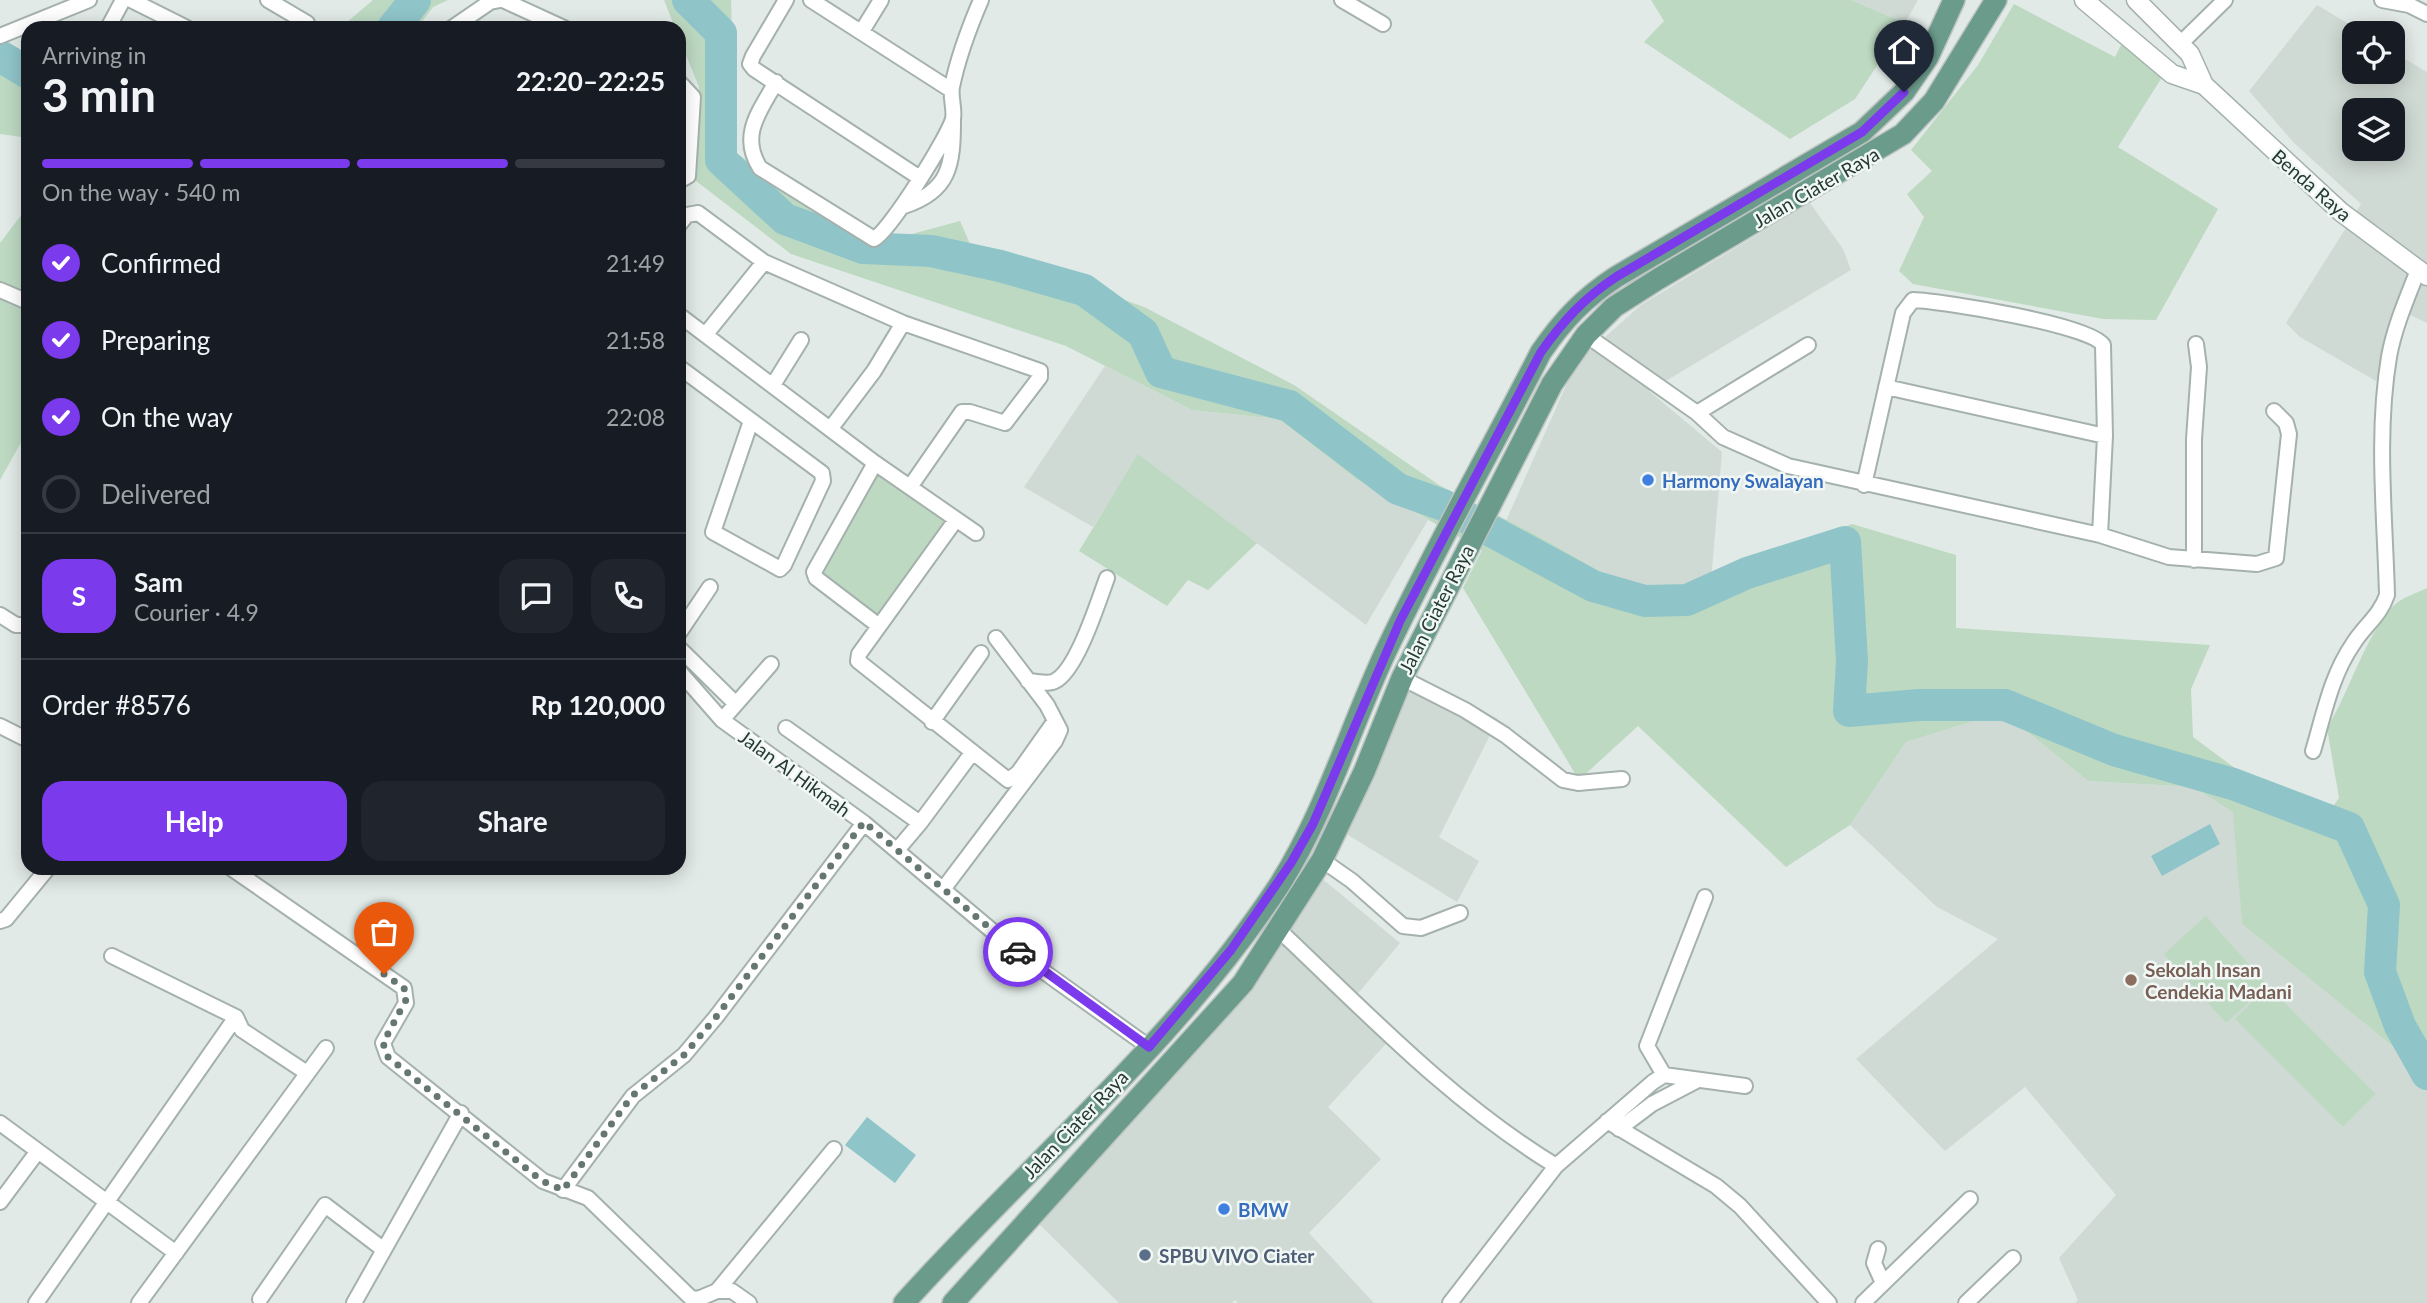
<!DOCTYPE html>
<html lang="en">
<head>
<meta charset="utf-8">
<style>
	body { margin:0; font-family:Lato,sans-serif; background:#20242c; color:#f1f3f6; height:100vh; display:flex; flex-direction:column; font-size:26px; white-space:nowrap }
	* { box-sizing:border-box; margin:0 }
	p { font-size:23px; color:#9ea1a6 }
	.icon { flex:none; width:38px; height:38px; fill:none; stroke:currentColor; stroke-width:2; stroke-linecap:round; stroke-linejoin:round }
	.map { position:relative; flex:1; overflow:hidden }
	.panel { position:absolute; left:21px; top:21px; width:665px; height:854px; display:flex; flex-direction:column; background:#171b24; border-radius:21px; box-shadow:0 4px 18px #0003 }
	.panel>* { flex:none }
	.buttons { position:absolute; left:2342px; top:21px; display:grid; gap:14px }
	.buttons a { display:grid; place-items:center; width:63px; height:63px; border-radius:14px; background:#171b24; box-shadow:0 4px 18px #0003; font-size:35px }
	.pin { position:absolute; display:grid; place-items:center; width:60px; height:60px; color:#fff; margin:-72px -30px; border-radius:50% 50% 50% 0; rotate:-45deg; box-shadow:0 0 7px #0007 }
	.pin .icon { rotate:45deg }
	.courier { position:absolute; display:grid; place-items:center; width:70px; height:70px; margin:-35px; border:5px solid #7c3aed; border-radius:50%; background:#fff; color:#222; box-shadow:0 2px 9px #0007 }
	.overview em { font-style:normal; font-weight:700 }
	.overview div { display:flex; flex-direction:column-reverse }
	.overview { display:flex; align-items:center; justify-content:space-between; height:119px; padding:0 21px }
	h1 { font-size:46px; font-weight:700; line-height:52px }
	.bar { display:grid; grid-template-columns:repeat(4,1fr); gap:10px 7px; align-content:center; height:84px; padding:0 21px }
	.bar i { height:9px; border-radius:5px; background:#363941 }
	.bar .on { background:#7c3aed }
	.bar p { grid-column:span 4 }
	.line { display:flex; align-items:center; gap:18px; padding:0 21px; border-top:2px solid #363941 }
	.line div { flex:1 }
	.round { display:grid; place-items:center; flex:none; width:74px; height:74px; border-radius:21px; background:#20242c }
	ol { padding:0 21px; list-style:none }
	li { display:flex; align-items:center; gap:21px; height:77px }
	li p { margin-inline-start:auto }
	li .icon { padding:7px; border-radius:50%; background:#7c3aed; color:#fff; stroke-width:4 }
	li:last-child { color:#9ea1a6 }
	li i { width:38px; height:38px; border:4px solid #363941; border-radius:50% }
	.cta { display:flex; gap:14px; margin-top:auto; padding:14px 21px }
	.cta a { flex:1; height:80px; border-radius:21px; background:#7c3aed; color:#fff; font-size:28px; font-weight:700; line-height:80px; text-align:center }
	.cta a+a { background:#20242c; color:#f1f3f6 }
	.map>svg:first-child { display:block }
	.built { fill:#d0dad4; fill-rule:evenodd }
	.green { fill:#bdd9c2 }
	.water { fill:#8fc5c9 }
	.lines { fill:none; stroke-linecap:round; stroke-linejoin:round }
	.river { stroke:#8fc5c9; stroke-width:32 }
	.minor-casing { stroke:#a5b1ac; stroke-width:18 }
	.tertiary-casing { stroke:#a5b1ac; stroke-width:21 }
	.primary-casing { stroke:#bdc4c2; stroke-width:24 }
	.minor { stroke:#fff; stroke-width:14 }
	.tertiary { stroke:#fff; stroke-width:18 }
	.primary { stroke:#6b9b8b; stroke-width:21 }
	.done { stroke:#667771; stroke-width:7; stroke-dasharray:0 12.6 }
	.route { stroke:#7c3aed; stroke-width:9 }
	.shop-dot { fill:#3f7fe0; stroke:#f1f7f4; stroke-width:2.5 }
	.education-dot { fill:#8d6e63; stroke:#f1f7f4; stroke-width:2.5 }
	.service-dot { fill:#5c6f8a; stroke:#f1f7f4; stroke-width:2.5 }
	.labels { text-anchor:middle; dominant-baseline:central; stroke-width:5; stroke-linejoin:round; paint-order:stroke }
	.street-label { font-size:19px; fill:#243932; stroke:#f1f7f4 }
	.shop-label { font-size:19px; font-weight:bold; fill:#366cbe; stroke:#f1f7f4; text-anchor:start }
	.education-label { font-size:19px; font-weight:bold; fill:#785e54; stroke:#f1f7f4; text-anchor:start }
	.service-label { font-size:19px; font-weight:bold; fill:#4e5e75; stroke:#f1f7f4; text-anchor:start }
</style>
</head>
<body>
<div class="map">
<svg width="2427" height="1303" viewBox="0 0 2427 1303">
	<rect width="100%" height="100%" fill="#e1eae6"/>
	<!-- built -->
	<path class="built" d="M1851 0H1918L1905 23Z
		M2317 5 2364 33H2354V72H2392V51L2427 72V323L2399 310 2376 381 2300 337 2286 323 2361 204 2294 143 2249 91ZM2354 110H2392V149H2354Z
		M1810 203 1843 249 1851 270 1649 391 1722 452 1711 581 1667 589 1613 579 1549 542 1506 521 1576 363 1641 305Z
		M1105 366 1192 410 1279 419 1356 479 1428 520 1366 625 1139 455 1093 527 1024 487Z
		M1409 683 1445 692 1498 719 1439 837 1479 861 1457 902 1340 830Z
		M2003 712 2088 781 2194 787 2234 812 2242 924 2427 1074V1303H2075L2078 1300 2059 1258 2116 1195 2025 1087 1945 1151 1856 1059 1998 939 1937 907 1850 825 1906 742Z
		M1314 872 1400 943 1355 997 1394 1035 1328 1107 1381 1159 1309 1233 1374 1303H1238L1235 1300 1232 1303H1119L1032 1217 1264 958Z"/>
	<!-- green -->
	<path class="green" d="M373 0H448L433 7 417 28H340Z
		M664 0H731L736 153 834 221 901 237 960 221 970 244 1144 307 1294 385 1439 485 1549 542 1613 579 1667 589 1711 581 1852 524 1956 555V628L2210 645 2191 689 2193 737 2317 829 2339 798 2327 728C2350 691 2364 638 2393 606 2401 598 2417 593 2427 588V1074L2242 924 2233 812 2194 787 2088 781 2003 712 1906 742 1850 825 1786 867 1638 726 1579 780 1463 588 1482 550 1356 479 1279 419 1192 410 1066 346 791 254 696 181 699 87 679 38V28H675Z
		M1651 0H1851L1905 23 1855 99 1790 139 1644 42 1664 21Z
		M2014 4 2115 57 2124 39 2164 74 2118 147 2218 209 2156 320 2103 319 1913 284 1899 271 1924 217 1907 194 1932 171 1911 150 1978 65Z
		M0 47 28 60V148L22 137 0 134Z
		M28 206V430L0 480V243Z
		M1138 454 1257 543 1208 590 1188 580 1167 606 1079 551Z
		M875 463 960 524 879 626 816 578Z
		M2206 916 2268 986 2376 1094 2343 1127 2235 1019 2265 988 2226 1023 2164 954Z"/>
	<!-- water -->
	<path class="water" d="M2210 824 2220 844 2162 876 2151 856Z
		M867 1117 916 1155 895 1183 845 1145Z"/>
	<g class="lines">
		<!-- river -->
		<path class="river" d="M688 0 721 33V160L785 219 863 248 931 251 1000 266 1084 290 1143 333 1161 372 1289 406 1398 489 1443 505 1593 586 1645 601 1687 600 1747 573 1845 542 1852 661 1849 711 1919 705H2005L2114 750 2233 784 2349 828 2384 905 2380 972 2400 1026 2427 1074
			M393 28 415 0
			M0 56 28 73"/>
		<defs>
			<path id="minor" d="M131 0 187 28
				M268 0 307 23
				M503 0 564 28
				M786 0 753 56 750 64 754 69 920 178
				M811 0 951 90
				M1342 0 1383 24
				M2382 0 2409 5 2427 14
				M108 28 123 0
				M452 28 490 2 500 0
				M862 31 881 0
				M0 36 89 0
				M2180 44 2225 0
				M679 82 693 97 688 176 679 181
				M776 82C760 111 739 135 760 168L874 239C890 231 948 137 953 119 955 109 950 97 952 87 958 57 969 28 981 0
				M904 206C950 191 953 165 953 120
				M679 225 687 215 698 213 764 262 903 323 1040 371V377L1005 423 970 412H962L910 487
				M0 290 28 302
				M679 315 875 463 976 533
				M706 334 764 262
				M1586 335 1697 413 1723 437 1788 466 2100 535 2169 557 2257 564 2276 558 2289 434 2286 423 2274 411
				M679 367 822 473 823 481 784 565 780 569 713 532 751 421
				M773 385 801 340
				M1886 387 2105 436
				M1697 413 1808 345
				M831 428 874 371 903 323
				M875 463 814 572 816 578 879 626
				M1864 485 1903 313 1913 300C1942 301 2091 325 2103 345L2105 436 2100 535
				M955 521 859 654 858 661 1008 780 1018 773 1052 725
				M2194 560V439L2199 367 2196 344
				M0 615 16 625H28
				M679 633 710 587
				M679 648 736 704
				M679 671 722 720 864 823 1022 956 1149 1047
				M1402 678 1465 710 1505 735 1563 780 1578 783 1622 779
				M1028 681C1036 681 1048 685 1055 681 1077 670 1098 602 1107 578
				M722 720 771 664
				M932 722 981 653
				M0 726 28 740
				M786 728 920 823 898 849
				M2313 751C2324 714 2331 676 2353 644 2364 626 2380 616 2387 595 2385 518 2376 434 2389 357 2394 328 2407 298 2418 270
				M920 823 972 753
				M1322 860 1352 881 1403 926 1421 928 1460 913
				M231 868 404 988 406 1003 383 1043 388 1057 543 1181 588 1198 691 1298 698 1299 717 1291 834 1149
				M944 888 1055 741 1060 730 1047 705 996 638
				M0 921 6 919 48 868
				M1278 929C1367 1013 1451 1102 1556 1166
				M112 956 236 1017 242 1030 307 1073
				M1664 1075 1647 1046 1705 897
				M1607 1121 1716 1186 1740 1206 1829 1303
				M0 1123 176 1253
				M1619 1129 1652 1104 1696 1081
				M563 1190 633 1096 684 1055 716 1017 864 823
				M0 1202 38 1151
				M1878 1249 1874 1263 1883 1283
				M717 1291H732L749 1303
				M260 1299 325 1205 384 1250
				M36 1303 236 1017
				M139 1303 326 1048
				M354 1303 461 1113
				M1450 1303 1556 1166 1653 1082 1664 1075 1745 1086
				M1863 1303 1970 1199
				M1966 1303 2013 1258"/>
			<path id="tertiary" d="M2084 0 2172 74 2204 85
				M2136 0 2190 54 2204 85 2341 212 2427 276"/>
			<path id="primary" d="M904 1303C1028 1165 1178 1040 1280 884 1326 811 1350 728 1386 651 1434 550 1490 452 1541 352 1563 320 1584 298 1616 277L1862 132 1904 92 1928 57 1954 0
				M953 1303 1243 983 1322 860 1364 772 1402 678 1552 384 1586 335 1614 307 1658 279 1903 134 1934 101 1996 0"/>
		</defs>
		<!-- minor casing -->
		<use href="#minor" class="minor-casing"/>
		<!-- tertiary casing -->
		<use href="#tertiary" class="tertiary-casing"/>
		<!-- primary casing -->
		<use href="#primary" class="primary-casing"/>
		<!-- minor -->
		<use href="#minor" class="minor"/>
		<!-- tertiary -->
		<use href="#tertiary" class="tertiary"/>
		<!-- primary -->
		<use href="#primary" class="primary"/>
	</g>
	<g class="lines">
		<!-- done -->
		<path class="done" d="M384 974 404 988 407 998 383 1043 388 1057 542 1181 563 1190 632 1096 684 1055 716 1017 864 822 1018 952"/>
		<!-- route -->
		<path class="route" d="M1018 952 1149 1047 1231 950 1291 863 1313 824 1400 621 1541 352C1563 321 1584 298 1616 277L1862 132 1904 92"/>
	</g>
	<!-- markers -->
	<g class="shop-dot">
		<circle cx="1648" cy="480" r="7"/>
		<circle cx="1224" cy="1209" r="7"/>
	</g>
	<circle class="education-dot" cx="2131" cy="980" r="7"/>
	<circle class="service-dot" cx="1145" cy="1255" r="7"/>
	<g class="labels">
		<!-- street labels -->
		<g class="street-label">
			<text transform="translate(2312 185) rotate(41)">Benda Raya</text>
			<text transform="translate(1816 187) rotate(-30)">Jalan Ciater Raya</text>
			<text transform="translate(1436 609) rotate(-63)">Jalan Ciater Raya</text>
			<text transform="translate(795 773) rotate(36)">Jalan Al Hikmah</text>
			<text transform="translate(1075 1124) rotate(-46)">Jalan Ciater Raya</text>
		</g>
		<!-- shop labels -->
		<g class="shop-label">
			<text x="1662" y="480">Harmony Swalayan</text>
			<text x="1238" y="1209">BMW</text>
		</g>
		<!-- education labels -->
		<g class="education-label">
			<text x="2145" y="969">Sekolah Insan<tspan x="2145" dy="22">Cendekia Madani</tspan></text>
		</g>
		<!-- service labels -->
		<g class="service-label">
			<text x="1159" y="1255">SPBU VIVO Ciater</text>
		</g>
	</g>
</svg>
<div class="buttons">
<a><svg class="icon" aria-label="locate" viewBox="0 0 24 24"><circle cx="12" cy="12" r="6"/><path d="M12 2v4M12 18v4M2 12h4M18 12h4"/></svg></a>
<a><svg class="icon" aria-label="layers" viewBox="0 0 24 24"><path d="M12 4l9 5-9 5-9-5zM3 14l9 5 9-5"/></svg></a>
</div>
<div class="pin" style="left:384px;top:974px;background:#ea580c"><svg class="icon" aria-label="bag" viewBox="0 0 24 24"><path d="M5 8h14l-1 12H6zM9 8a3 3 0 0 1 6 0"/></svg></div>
<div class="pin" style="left:1904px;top:92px;background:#1f2937"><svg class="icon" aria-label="home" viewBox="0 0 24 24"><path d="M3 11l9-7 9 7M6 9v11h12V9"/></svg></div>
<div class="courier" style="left:1018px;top:952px"><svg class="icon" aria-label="car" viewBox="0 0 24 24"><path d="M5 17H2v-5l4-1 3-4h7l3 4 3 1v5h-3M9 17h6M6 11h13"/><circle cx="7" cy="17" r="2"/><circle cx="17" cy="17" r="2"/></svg></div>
<section class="panel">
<div class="overview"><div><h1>3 min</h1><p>Arriving in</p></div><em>22:20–22:25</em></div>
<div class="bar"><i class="on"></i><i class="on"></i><i class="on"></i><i></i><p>On the way · 540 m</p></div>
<ol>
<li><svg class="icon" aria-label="check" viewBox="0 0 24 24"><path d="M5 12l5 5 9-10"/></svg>Confirmed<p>21:49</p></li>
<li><svg class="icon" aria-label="check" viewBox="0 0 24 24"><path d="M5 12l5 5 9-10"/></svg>Preparing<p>21:58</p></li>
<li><svg class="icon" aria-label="check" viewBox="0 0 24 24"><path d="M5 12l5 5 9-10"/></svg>On the way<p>22:08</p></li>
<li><i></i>Delivered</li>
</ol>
<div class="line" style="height:126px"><b class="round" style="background:#7c3aed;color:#fff">S</b><div><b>Sam</b><p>Courier · 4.9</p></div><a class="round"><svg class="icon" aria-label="chat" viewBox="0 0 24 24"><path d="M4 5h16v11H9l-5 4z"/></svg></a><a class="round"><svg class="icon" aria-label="phone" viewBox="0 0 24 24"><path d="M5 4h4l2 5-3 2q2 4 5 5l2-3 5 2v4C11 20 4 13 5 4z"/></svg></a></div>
<div class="line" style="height:91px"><div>Order #8576</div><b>Rp 120,000</b></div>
<div class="cta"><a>Help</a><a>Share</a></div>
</section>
</div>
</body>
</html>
